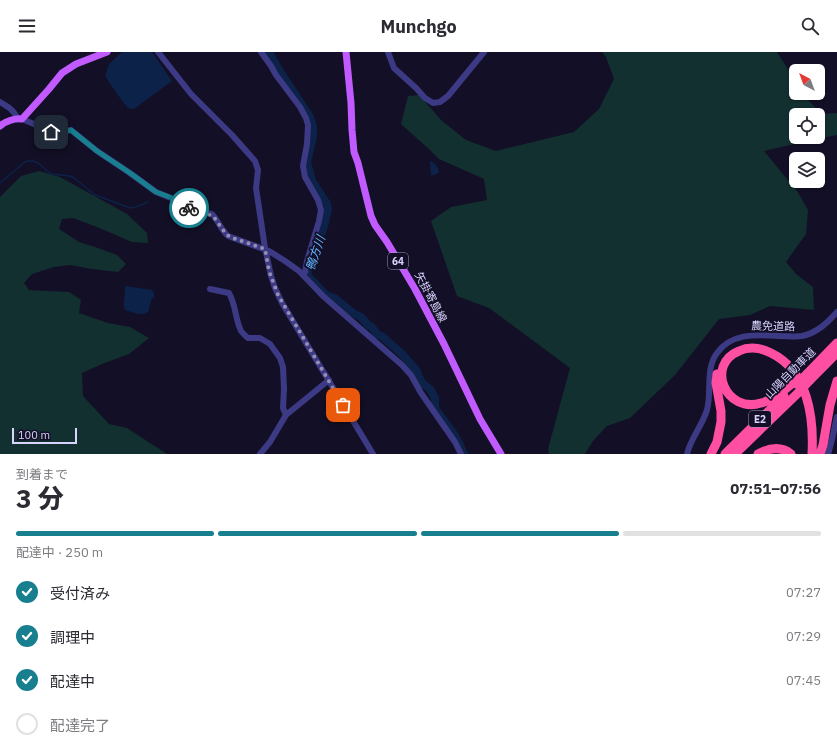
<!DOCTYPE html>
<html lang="ja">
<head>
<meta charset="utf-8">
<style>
	body { margin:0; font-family:"IBM Plex Sans","Noto Sans JP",sans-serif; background:#f2f2f3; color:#2b2b33; height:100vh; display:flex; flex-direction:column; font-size:15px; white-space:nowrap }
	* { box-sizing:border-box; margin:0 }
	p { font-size:13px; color:#7c7c81 }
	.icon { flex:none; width:22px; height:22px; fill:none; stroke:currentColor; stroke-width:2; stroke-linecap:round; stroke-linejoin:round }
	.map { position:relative; height:402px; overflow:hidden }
	.sheet { display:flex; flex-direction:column; background:#fff; flex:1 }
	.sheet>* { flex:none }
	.needle { width:26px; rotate:319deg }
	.controls { position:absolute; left:789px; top:12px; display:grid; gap:8px }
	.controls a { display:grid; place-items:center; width:36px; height:36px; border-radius:6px; background:#fff; box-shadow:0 1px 3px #0004; font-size:20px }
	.scale { position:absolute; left:12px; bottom:10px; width:65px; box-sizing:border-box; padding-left:4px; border:2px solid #d9d4ff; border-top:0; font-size:11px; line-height:14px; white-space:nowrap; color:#d9d4ff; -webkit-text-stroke:3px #130f26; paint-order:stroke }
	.pin { position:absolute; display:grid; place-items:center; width:34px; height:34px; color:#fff; margin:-17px; border-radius:8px; box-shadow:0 2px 6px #0006 }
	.courier { position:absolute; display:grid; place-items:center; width:40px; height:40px; margin:-20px; border:3px solid #187f8f; border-radius:50%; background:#fff; color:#222; box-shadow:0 1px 5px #0007 }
	.headline em { font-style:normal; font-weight:800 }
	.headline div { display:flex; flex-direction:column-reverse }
	.headline { display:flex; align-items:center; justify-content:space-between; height:68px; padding:0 16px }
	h1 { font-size:26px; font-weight:800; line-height:30px }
	.bar { display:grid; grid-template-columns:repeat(4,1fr); gap:6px 4px; align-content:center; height:48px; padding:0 16px }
	.bar i { height:5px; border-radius:3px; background:#e1e1e2 }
	.bar .on { background:#187f8f }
	.bar p { grid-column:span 4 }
	ol { padding:0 16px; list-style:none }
	li { display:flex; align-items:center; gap:12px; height:44px }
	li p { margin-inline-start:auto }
	li .icon { padding:4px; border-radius:50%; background:#187f8f; color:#fff; stroke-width:4 }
	li:last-child { color:#7c7c81 }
	li i { width:22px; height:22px; border:2px solid #e1e1e2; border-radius:50% }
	header { display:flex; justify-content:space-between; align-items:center; height:52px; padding:0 16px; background:#fff; font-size:18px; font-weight:800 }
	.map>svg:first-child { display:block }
	.green { fill:#12302f; fill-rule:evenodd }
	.water { fill:#0c2248 }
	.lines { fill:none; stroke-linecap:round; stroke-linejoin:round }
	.stream { stroke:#0c2248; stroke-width:1.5 }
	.river { stroke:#0c2248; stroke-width:8 }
	.minor { stroke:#3d3a85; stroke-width:6 }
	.major { stroke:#c25bff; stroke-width:7 }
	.highway { stroke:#ff4fa3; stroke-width:9 }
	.highway-bridge { stroke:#ff4fa3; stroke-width:9 }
	.done { stroke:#948fb3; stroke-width:4; stroke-dasharray:0 7.2 }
	.route { stroke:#187f8f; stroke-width:5 }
	.labels { text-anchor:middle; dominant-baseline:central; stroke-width:3.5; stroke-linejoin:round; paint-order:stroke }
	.shield { fill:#130f26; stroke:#9e99be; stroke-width:1 }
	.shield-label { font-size:10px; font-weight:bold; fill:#d9d4ff }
	.street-label { font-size:11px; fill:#d9d4ff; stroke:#130f26 }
	.water-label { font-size:12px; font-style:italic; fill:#62b6ff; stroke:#130f26 }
</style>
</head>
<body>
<header><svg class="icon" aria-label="menu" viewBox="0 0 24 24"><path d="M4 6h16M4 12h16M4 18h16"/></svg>Munchgo<svg class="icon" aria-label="search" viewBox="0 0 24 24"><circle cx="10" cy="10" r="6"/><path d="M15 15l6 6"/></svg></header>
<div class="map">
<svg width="837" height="402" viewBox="0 0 837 402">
	<rect width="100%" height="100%" fill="#130f26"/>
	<!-- green -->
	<path class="green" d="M602 0H777L796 30V41H803L806 46 822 62 837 61V83L812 88 764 99 797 139 808 158 806 182 786 210 796 222 813 235 814 258 770 254 750 263 719 267 675 323 630 366 607 374 593 389 585 402H549L548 397 570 316 489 256 457 244 431 169 451 155 487 148 484 127 439 107 430 98 401 72 408 44 419 43 441 68 466 88 496 99 574 80 599 57 614 27 606 5ZM796 63H818V85H796Z
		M39 119 60 125 127 162 147 181 148 191 132 190 97 175 73 166 62 167 59 177 79 190 95 195 117 203 126 212 118 220 92 217 70 213 54 215 32 222 24 231 29 238 69 240 81 248 79 261 108 271 130 275 149 286 129 302 102 312 82 321 83 344 109 372 127 376 167 402H0V145L21 124Z"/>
	<!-- water -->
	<path class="water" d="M122 0H152L172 29 134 57 128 56 117 42 105 24 109 12Z
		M430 109C435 111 438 114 439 120L435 123H431L430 116Z
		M125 234 152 238 154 241V246H152L148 260C141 265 132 260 125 258 122 250 126 242 125 234Z"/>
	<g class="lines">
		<!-- stream -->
		<path class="stream" d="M0 131 25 110 28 109H33L38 111 51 122 70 124 74 126 95 143 130 156 136 155 148 150"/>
		<!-- river -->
		<path class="river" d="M269 0 279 18 310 65 313 75V85L307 110 312 129 327 152 328 157 325 171 322 180 316 190 315 197V206L313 211 309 215 307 223 326 243 336 247 353 261 361 265 369 274H371L377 282 383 285 401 301 416 318 422 331 430 337 435 346V356L454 382 460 393 464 402"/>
		<!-- minor -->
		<path class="minor" d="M158 0 191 42 232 83 255 109 258 118 256 136 265 196 271 224 275 236 282 251 373 402
			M261 0 271 14 276 23 300 55 306 66 308 73 307 92 303 114 305 125 318 148 321 158 319 169 307 209 305 220 303 223
			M388 0 394 16 416 36 425 46 433 51 440 50 448 44 484 0
			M0 50C7 54 14 58 17 66
			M22 67 55 81 71 78 97 99 130 121 156 140 171 146 177 151 212 162C218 168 221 178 228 184L269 199 285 209 299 219 323 244 402 313 411 323 421 341 455 390 461 402
			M210 237 229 241C236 253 235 267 241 279 243 281 245 284 248 286H260L270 292 280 306 283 315 284 337 283 356 286 363
			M260 402 270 390 286 363 329 328
			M687 402C691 386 702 374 707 358 712 340 705 317 717 301 732 280 758 283 781 284 788 284 795 285 802 284 817 281 827 271 837 260
			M828 402C832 390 834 377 837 365"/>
		<!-- major -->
		<path class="major" d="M346 0 351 51 352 78 354 100 358 111 371 164 375 173 387 190 415 237 444 292 480 367 501 402
			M0 74C6 69 15 66 22 67L49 37 62 21 76 12 107 0"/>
		<!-- highway -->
		<path class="highway" d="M807 322 837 291
			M810 328 837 301
			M794 330C784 338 774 348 761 351 726 362 705 313 739 299 750 294 761 296 771 301 808 319 814 365 812 402
			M711 402 717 390 721 370V359L716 331 717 322
			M725 402 784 344
			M735 402 799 340
			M758 402C769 396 781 394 791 402
			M820 402 823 393 830 353 837 329"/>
		<!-- highway-bridge -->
		<path class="highway-bridge" d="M796 332 807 322
			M799 340 810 328"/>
	</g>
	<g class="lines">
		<!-- done -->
		<path class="done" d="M189 156 213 164 226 182 230 185 265 197 269 219 278 243 343 353"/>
		<!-- route -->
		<path class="route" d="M51 80C58 82 64 80 71 78L97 99 130 121 156 140 172 146 177 151 189 156"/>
	</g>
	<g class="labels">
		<!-- shield labels -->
		<g class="shield">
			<rect x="388" y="201" width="20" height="16" rx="3"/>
			<rect x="749" y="359" width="22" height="16" rx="3"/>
		</g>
		<g class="shield-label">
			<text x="398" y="209">64</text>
			<text x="760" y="367">E2</text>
		</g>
		<!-- street labels -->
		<g class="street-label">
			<text transform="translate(431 245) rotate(62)">矢掛寄島線</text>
			<text transform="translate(773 274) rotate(1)">農免道路</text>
			<text transform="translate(790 321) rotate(-45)">山陽自動車道</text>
		</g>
		<!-- water labels -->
		<g class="water-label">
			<text transform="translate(315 201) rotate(-71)">鴨方川</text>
		</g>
	</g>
</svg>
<div class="controls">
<a><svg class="needle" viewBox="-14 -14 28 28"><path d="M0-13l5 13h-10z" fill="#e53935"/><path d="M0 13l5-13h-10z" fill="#7c7c81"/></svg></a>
<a><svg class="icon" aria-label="locate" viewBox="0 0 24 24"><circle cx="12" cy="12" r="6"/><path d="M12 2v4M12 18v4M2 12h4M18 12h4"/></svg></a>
<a><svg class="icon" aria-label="layers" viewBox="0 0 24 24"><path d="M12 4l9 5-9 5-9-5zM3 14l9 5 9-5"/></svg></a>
</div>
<div class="scale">100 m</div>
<div class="pin" style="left:343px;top:353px;background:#ea580c"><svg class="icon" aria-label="bag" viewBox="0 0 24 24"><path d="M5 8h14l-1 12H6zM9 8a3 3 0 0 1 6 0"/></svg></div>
<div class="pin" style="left:51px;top:80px;background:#1f2937"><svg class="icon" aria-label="home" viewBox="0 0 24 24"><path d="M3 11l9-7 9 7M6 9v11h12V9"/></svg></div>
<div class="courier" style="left:189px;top:156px"><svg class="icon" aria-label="bike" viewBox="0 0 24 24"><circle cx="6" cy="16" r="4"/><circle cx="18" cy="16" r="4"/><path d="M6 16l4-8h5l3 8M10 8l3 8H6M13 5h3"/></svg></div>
</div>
<section class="sheet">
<div class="headline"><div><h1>3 分</h1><p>到着まで</p></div><em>07:51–07:56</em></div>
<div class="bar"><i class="on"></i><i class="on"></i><i class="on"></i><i></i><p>配達中 · 250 m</p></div>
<ol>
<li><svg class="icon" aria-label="check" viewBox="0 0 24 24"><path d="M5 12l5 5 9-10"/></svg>受付済み<p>07:27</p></li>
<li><svg class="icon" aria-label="check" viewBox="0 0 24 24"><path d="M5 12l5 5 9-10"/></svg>調理中<p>07:29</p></li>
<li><svg class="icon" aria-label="check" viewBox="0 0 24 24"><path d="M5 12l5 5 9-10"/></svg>配達中<p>07:45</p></li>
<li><i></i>配達完了</li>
</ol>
</section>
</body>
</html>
